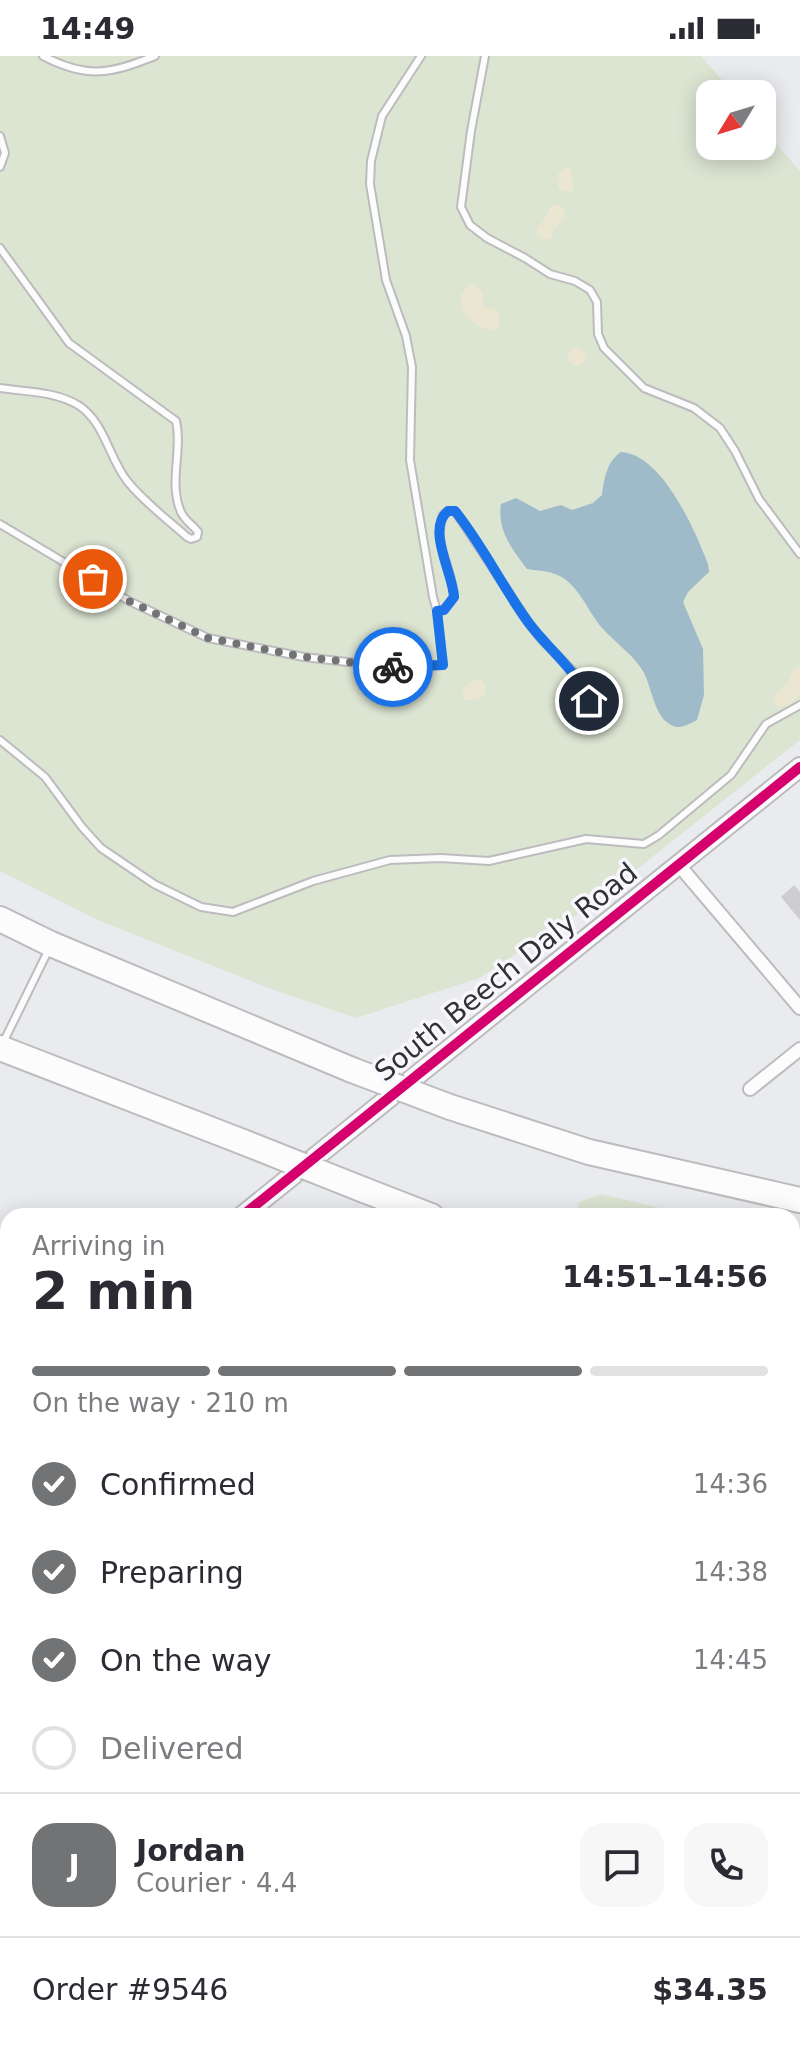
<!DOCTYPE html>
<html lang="en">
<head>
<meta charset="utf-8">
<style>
	body { margin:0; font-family:"DejaVu Sans",sans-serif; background:#f7f7f7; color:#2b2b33; height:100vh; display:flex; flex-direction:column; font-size:30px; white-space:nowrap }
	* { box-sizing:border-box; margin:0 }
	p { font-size:26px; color:#7c7c81 }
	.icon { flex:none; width:44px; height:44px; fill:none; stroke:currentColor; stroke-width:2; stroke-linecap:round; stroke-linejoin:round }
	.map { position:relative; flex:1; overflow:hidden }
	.sheet { position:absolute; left:0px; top:1152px; width:800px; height:850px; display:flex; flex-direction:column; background:#fff; border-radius:24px 24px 0 0; box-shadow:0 4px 20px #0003 }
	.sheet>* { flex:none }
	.needle { width:52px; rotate:232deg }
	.buttons { position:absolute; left:696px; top:24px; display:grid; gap:16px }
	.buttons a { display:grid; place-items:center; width:80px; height:80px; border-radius:16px; background:#fff; box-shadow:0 4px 20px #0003; font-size:40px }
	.pin { position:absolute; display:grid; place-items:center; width:68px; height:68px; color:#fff; margin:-34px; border:4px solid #fff; border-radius:50%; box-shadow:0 2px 8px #0007 }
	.courier { position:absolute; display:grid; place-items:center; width:80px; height:80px; margin:-40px; border:6px solid #1a73e8; border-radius:50%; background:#fff; color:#222; box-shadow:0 2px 10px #0007 }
	.overview em { font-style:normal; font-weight:700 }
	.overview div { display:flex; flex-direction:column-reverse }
	.overview { display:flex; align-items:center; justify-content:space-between; height:136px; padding:0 32px }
	h1 { font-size:52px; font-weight:700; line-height:60px }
	.bar { display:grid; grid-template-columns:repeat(4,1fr); gap:12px 8px; align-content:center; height:96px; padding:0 32px }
	.bar i { height:10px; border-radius:6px; background:#e1e1e2 }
	.bar .on { background:#727375 }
	.bar p { grid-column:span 4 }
	.line { display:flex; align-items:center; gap:20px; padding:0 32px; border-top:2px solid #e1e1e2 }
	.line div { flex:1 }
	.round { display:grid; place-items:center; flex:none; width:84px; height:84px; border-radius:24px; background:#f7f7f7 }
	ol { padding:0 32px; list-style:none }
	li { display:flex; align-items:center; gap:24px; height:88px }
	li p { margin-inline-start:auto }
	li .icon { padding:8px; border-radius:50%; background:#727375; color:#fff; stroke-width:4 }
	li:last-child { color:#7c7c81 }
	li i { width:44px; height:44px; border:4px solid #e1e1e2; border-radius:50% }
	.status { display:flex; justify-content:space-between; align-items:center; height:56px; padding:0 40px; background:#fff; direction:ltr }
	.status svg { height:22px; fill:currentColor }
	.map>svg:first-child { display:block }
	.green { fill:#dce4d2 }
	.sand { fill:#eae6d2 }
	.water { fill:#9fbac9 }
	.building { fill:#cecdcf }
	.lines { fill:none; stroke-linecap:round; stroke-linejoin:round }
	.lane-casing { stroke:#bcbcbe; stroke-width:10 }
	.street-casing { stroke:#bcbcbe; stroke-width:16 }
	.secondary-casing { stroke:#bcbcbe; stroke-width:22 }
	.highway-casing { stroke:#bcbcbe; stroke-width:28 }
	.lane { stroke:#fcfcfc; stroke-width:6 }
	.street { stroke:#fcfcfc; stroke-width:12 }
	.secondary { stroke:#fcfcfc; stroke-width:18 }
	.highway { stroke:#fcfcfc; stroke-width:24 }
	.highway-bridge-casing { stroke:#bcbcbe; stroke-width:28; stroke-linecap:butt }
	.highway-bridge { stroke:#fcfcfc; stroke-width:24 }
	.cycleway-casing { stroke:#f7f7fd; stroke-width:15 }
	.cycleway { stroke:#d6006c; stroke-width:10 }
	.done { stroke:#727375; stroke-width:8; stroke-dasharray:0 14.4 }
	.route { stroke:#1a73e8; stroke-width:10 }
	.labels { text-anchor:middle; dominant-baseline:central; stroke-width:7; stroke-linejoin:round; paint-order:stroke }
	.street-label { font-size:28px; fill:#323234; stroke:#f7f7fd }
</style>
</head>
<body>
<div class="status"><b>14:49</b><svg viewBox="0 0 49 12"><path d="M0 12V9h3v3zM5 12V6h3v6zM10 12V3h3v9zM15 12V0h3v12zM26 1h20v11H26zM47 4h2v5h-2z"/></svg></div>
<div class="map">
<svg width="800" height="2001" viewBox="0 0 800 2001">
	<rect width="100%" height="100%" fill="#eaebee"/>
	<!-- green -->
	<path class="green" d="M0 0H701L734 38H710V90H762V71L800 115V684L589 851 479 922 356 962 274 934 100 865 0 815Z
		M601 1138 693 1160H583L577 1147Z
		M792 1183 800 1185V1257L792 1254Z"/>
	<!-- sand -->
	<path class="sand" d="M565 111 571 114 574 133 569 136 561 134 558 130V118Z
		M554 148 563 151 566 162 554 173 552 181 546 184 539 181 537 173 546 161 550 151Z
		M474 229 483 237 482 250 496 254 500 260 499 271 494 274C475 273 459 258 461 239L468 230Z
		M568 301a9 9 0 1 1 18 0a9 9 0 1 1-18 0Z
		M800 610V639L788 650 779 651 775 648 774 640 788 626 794 612Z
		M480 622 486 630 484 640 476 644H465L462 640 465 630Z"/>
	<!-- water -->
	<path class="water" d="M621 396C662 398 695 474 708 508L709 516 688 536 683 546 703 593 704 639 697 664C687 669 678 675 668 667 654 657 652 633 644 617 635 600 619 590 606 576 587 558 580 525 552 517 545 514 535 515 527 513 512 493 497 474 501 448L516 442 540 455 561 449 572 454 593 447 602 439C604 423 607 405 621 396Z"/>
	<!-- building -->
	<path class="building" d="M794 829 800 836V864L781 841Z"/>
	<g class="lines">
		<defs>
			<path id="lane" d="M43 0C87 23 110 18 155 0
				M421 0 382 60 371 105 370 128 386 224 406 280 412 311 410 404 433 541 437 555 444 554 454 541C453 513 432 488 443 459L448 455H455L529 567 541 583 573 615 593 651
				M485 0 471 75 461 151 470 169 487 182 525 202 550 218 575 225 590 234 597 246 598 278 604 292 644 332 694 352 720 372 735 395 759 443 800 498
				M0 80 5 97 0 111
				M0 192 69 287 176 365C183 394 168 427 181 456 184 464 193 469 198 476L197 481 191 483 187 481C167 463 145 447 128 426 109 403 105 366 78 349 54 335 26 336 0 332
				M0 468 129 545 208 582 304 601 391 611 443 609 437 555
				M0 684 45 721 82 771 101 792 154 828 201 851 233 856 313 825 390 804 441 802 489 805 586 783 644 788 659 779 731 719 766 668 800 649
				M2 989 48 895"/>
			<path id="street" d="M678 808 800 952
				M750 1033 800 993
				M0 1594 8 1604
				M0 1646 8 1639
				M792 1844 800 1852
				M0 1929 8 1923
				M337 1994 343 2001
				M263 2001 271 1994
				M599 2001 608 1994"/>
			<path id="secondary" d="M242 1160 800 711
				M0 1355 8 1348"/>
			<path id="highway" d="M0 863 51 888 352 1014
				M0 992 243 1086
				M450 1051 589 1096 800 1144
				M364 1134 431 1160
				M792 1299 800 1302"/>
		</defs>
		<!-- lane casing -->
		<use href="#lane" class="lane-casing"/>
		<!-- street casing -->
		<use href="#street" class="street-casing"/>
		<!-- secondary casing -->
		<use href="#secondary" class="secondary-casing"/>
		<!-- highway casing -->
		<use href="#highway" class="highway-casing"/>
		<!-- lane -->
		<use href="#lane" class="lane"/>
		<!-- street -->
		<use href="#street" class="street"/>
		<!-- secondary -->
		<use href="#secondary" class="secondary"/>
		<!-- highway -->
		<use href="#highway" class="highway"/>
		<defs>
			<path id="highway-bridge" d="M352 1014 450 1051
				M243 1086 364 1134"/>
		</defs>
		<!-- highway-bridge casing -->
		<use href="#highway-bridge" class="highway-bridge-casing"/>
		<!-- highway-bridge -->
		<use href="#highway-bridge" class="highway-bridge"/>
		<defs>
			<path id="cycleway" d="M242 1160 800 711"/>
		</defs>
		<!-- cycleway casing -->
		<use href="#cycleway" class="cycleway-casing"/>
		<!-- cycleway -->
		<use href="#cycleway" class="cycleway"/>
	</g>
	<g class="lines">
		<!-- done -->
		<path class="done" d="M93 523 129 545 208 582 304 601 393 611"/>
		<!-- route -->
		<path class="route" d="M393 611 443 609 437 555 444 554 454 541C453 517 426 473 448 455H455C483 490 502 530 528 566 548 593 576 613 589 645"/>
	</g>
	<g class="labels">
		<!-- street labels -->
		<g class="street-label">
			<text transform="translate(506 916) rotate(-39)">South Beech Daly Road</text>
		</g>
	</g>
</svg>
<div class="buttons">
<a><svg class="needle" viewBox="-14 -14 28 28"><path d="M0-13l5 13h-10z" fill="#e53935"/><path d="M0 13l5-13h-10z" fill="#7c7c81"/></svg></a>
</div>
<div class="pin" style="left:93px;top:523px;background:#ea580c"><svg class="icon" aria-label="bag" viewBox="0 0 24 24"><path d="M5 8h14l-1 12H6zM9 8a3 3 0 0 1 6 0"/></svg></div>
<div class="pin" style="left:589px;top:645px;background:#1f2937"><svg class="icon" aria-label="home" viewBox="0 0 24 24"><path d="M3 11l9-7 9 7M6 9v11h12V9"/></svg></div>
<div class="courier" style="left:393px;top:611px"><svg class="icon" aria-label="bike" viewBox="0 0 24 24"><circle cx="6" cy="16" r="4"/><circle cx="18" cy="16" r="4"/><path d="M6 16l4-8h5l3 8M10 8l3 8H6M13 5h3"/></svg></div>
<section class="sheet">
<div class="overview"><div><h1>2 min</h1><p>Arriving in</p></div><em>14:51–14:56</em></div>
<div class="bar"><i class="on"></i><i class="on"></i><i class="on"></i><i></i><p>On the way · 210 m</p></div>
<ol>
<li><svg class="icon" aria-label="check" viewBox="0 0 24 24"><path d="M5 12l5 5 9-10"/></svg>Confirmed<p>14:36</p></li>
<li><svg class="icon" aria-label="check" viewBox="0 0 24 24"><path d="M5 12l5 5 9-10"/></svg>Preparing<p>14:38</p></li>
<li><svg class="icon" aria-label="check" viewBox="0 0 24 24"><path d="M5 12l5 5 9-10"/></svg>On the way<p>14:45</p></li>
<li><i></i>Delivered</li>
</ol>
<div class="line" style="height:144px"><b class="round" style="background:#727375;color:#fff">J</b><div><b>Jordan</b><p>Courier · 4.4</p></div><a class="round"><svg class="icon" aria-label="chat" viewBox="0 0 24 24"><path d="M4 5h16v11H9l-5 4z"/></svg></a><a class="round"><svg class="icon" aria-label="phone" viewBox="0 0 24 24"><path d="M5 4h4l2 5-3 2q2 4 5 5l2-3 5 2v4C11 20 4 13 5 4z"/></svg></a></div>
<div class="line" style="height:104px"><div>Order #9546</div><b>$34.35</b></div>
</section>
</div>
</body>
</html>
